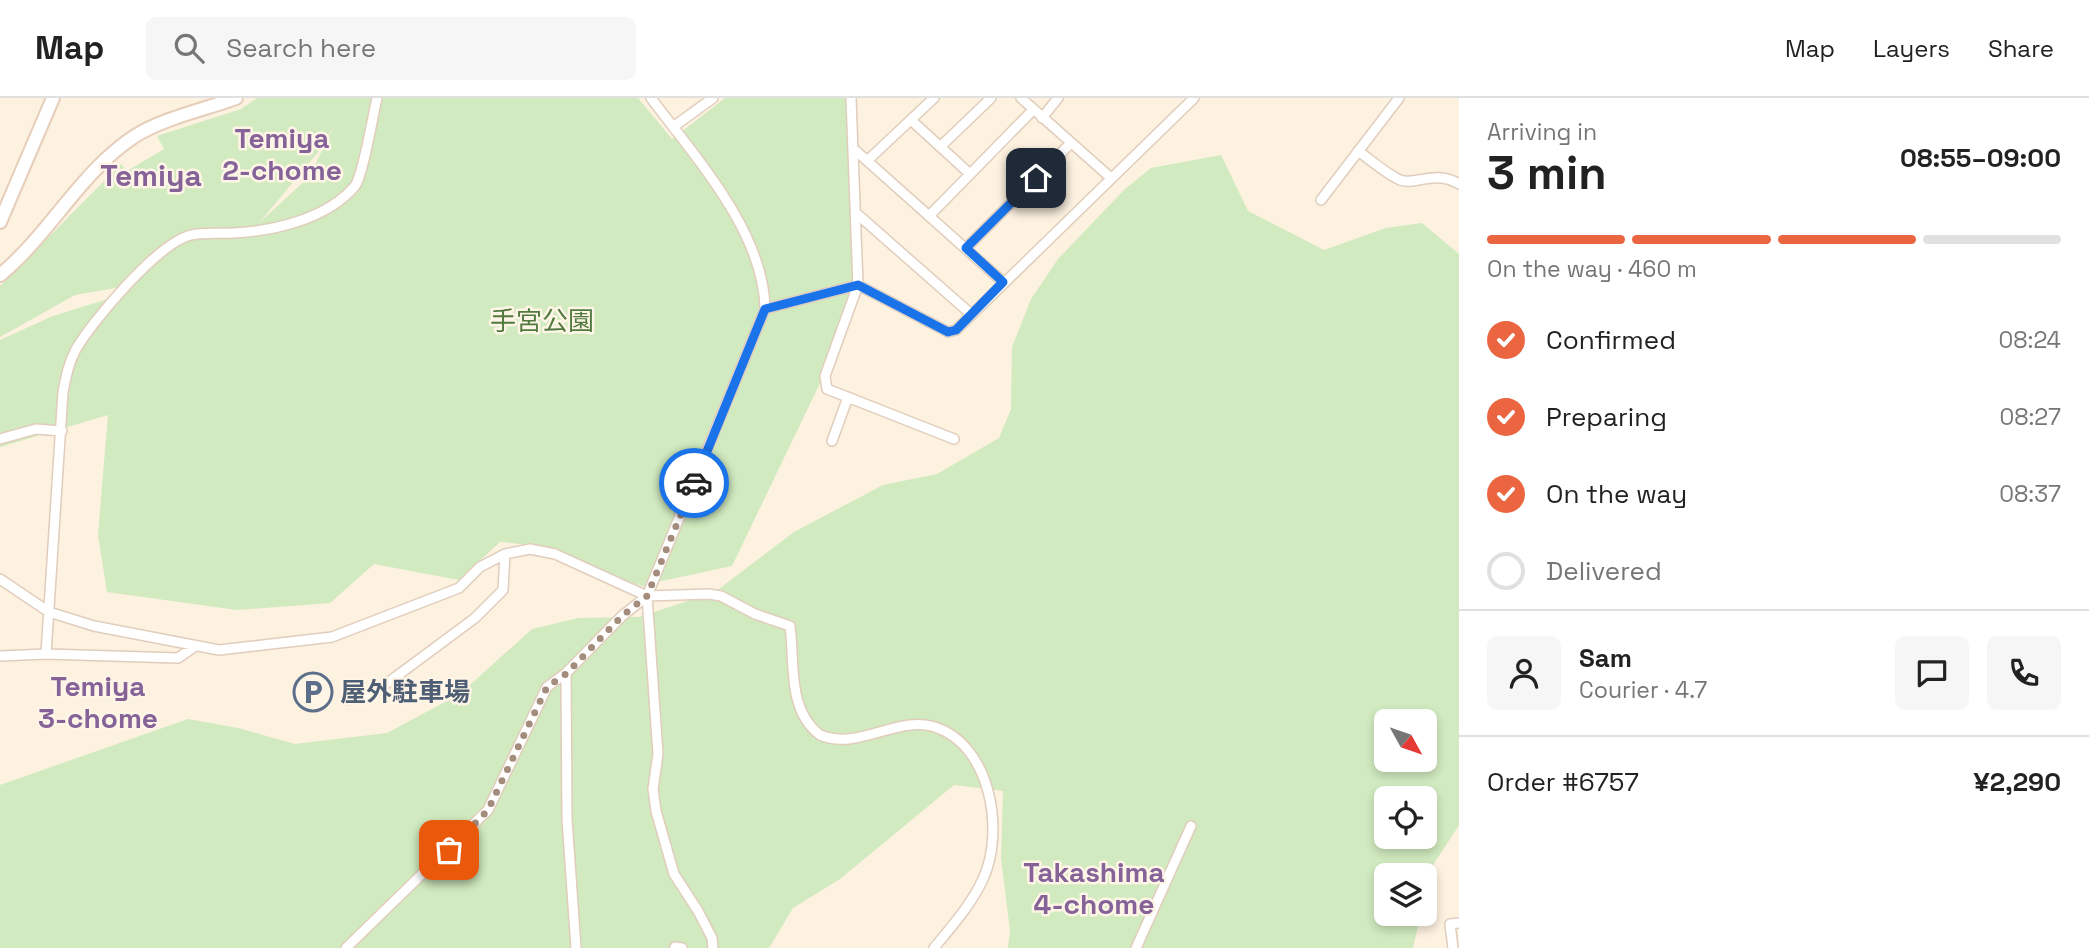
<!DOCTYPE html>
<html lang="en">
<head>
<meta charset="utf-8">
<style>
	body { margin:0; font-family:"Space Grotesk","Noto Sans JP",sans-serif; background:#f6f6f6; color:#222; height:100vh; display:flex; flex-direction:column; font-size:26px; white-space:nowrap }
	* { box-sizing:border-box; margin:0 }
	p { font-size:23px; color:#767676 }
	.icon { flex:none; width:38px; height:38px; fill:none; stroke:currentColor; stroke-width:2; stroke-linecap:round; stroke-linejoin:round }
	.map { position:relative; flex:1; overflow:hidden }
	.side { display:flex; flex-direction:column; background:#fff; width:630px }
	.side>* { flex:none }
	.needle { width:46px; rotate:130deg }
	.tools { position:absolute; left:1374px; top:611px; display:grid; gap:14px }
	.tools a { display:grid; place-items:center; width:63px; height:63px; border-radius:10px; background:#fff; box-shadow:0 4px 10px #0003; font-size:35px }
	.pin { position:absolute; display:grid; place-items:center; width:60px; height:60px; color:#fff; margin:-30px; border-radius:14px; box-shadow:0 4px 10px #0006 }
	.courier { position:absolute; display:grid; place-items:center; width:70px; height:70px; margin:-35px; border:5px solid #1a73e8; border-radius:50%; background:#fff; color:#222; box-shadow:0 2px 9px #0007 }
	.summary em { font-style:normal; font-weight:700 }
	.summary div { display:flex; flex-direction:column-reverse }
	.summary { display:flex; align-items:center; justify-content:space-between; height:119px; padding:0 28px }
	h1 { font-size:46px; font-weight:700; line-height:52px }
	.bar { display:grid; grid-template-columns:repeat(4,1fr); gap:10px 7px; align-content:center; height:84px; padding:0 28px }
	.bar i { height:9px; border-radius:5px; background:#e0e0e0 }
	.bar .current { background:#eb6541 }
	.bar p { grid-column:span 4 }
	.line { display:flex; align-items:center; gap:18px; padding:0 28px; border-top:2px solid #e0e0e0 }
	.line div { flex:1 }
	.round { display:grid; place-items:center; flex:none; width:74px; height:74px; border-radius:10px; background:#f6f6f6 }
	ol { padding:0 28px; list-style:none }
	li { display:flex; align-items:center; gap:21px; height:77px }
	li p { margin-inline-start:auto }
	li .icon { padding:7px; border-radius:50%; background:#eb6541; color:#fff; stroke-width:4 }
	li:last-child { color:#767676 }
	li i { width:38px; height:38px; border:4px solid #e0e0e0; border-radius:50% }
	header { display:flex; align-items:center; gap:42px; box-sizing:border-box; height:98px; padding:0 35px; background:#fff; border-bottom:2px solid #e0e0e0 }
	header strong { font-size:33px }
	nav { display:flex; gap:38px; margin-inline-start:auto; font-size:24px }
	.search { width:490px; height:63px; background:#f6f6f6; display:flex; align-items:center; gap:18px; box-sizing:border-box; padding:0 24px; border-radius:10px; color:#767676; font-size:26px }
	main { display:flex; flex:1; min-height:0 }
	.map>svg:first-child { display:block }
	.green { fill:#d1eabf; fill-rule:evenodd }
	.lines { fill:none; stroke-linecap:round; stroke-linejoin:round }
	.street-casing { stroke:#e1cdbc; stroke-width:12 }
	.secondary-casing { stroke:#e6ceba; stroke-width:16 }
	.street { stroke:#fff; stroke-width:9 }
	.secondary { stroke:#fff; stroke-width:12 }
	.done { stroke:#a48c7d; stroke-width:7; stroke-dasharray:0 12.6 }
	.route { stroke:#1a73e8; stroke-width:9 }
	.labels { text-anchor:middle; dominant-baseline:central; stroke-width:5; stroke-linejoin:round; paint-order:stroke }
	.park-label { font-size:26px; fill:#517a3f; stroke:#fff5e7 }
	.service-label { font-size:26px; font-weight:bold; fill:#4e5e75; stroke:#fff5e7; text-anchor:start }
	.neighbourhood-label { font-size:28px; font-weight:bold; fill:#856298; stroke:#fff5e7 }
	.quarter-label { font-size:30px; font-weight:bold; fill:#856298; stroke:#fff5e7 }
</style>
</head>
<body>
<header>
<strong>Map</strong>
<div class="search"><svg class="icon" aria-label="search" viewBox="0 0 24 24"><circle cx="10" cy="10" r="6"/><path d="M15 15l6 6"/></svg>Search here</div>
<nav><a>Map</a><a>Layers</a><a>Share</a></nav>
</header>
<main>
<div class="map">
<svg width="1459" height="850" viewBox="0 0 1459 850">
	<rect width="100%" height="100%" fill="#fdf1e0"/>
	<!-- green -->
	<path class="green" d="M257 0H638L672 41 725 0H847L862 171 851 188 821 283 732 468 652 485 646 489C621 483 608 474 586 464 559 452 529 446 500 444L459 482 374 466 330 505 237 512 107 494 98 437 108 317 0 349V242L53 218 127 195 133 187 75 197 0 239V188L121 66 127 73 164 51 157 38 241 11ZM335 26 309 79 259 125 320 52Z
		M1221 57 1248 113 1324 152 1386 130 1422 125 1459 156V727L1433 767 1425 803 1424 777H1386V816H1421L1413 850H1008L1010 833 1001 760 1003 693 954 687 840 781 793 810 769 850H0V687L188 621 238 630 295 646 387 635 460 596 532 531 578 520 639 519 715 494 794 434 883 387 937 376 999 340 1011 311 1012 249 1031 201 1058 161 1125 91 1151 70ZM1386 623H1424V662H1386ZM1386 700H1424V738H1386Z"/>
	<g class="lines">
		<defs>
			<path id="street" d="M651 0C695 59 764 134 765 211L647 498 658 656 653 691 656 713 674 776 698 813 712 840 713 850
				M851 0 858 187 825 278 827 291 954 341
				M1021 0 1111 80
				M1042 20 1058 0
				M911 22 970 76
				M673 29 713 0
				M940 49 991 0
				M855 52 1003 184
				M1358 53C1371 62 1385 75 1400 82 1415 88 1435 71 1459 86
				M868 62 934 0
				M1321 102 1399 0
				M856 115 971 216
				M930 117 1033 12
				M966 150 1071 45
				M765 211 858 187 948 234 956 232 1194 0
				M0 341 36 331 62 333
				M832 343 848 299
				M0 481 49 514 94 528 219 552 332 539 459 490 480 469 505 456 530 451 555 456 647 498 709 496 721 498 755 516 790 528C795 565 787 612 820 637 858 653 898 617 935 629 991 647 1005 734 983 781 971 807 952 828 934 850
				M46 556 63 294C66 279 68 267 75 253 92 223 158 145 191 137 203 134 220 136 233 135 274 133 327 121 355 88 363 77 373 17 377 0
				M0 558 46 556 178 560 194 549
				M566 575 567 721 576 850
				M346 602 378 592 475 520 503 492 505 456
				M675 849 682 850
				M346 850 488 712 547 589 566 575 622 518 647 498
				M1136 850 1191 728
				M1453 850 1450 826 1459 825"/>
			<path id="secondary" d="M0 124 53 0
				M0 177C50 136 81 73 135 38 164 20 203 12 236 0"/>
		</defs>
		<!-- street casing -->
		<use href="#street" class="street-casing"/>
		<!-- secondary casing -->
		<use href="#secondary" class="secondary-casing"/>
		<!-- street -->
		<use href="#street" class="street"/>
		<!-- secondary -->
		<use href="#secondary" class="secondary"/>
	</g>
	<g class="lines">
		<!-- done -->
		<path class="done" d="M449 752 488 712 547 589 566 576 622 518 647 498 694 385"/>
		<!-- route -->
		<path class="route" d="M694 385 765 211 858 187 948 234 956 232 1003 184 966 150 1036 80"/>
	</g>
	<!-- icons -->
	<defs>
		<symbol id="parking-ring" viewBox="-11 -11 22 22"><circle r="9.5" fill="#fff5e7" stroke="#5c6f8a" stroke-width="1.5"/><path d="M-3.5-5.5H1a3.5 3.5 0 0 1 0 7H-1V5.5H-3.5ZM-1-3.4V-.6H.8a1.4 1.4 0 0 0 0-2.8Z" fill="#5c6f8a"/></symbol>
	</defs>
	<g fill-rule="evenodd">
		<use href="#parking-ring" x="291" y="572" width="44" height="44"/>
	</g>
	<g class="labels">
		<!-- park labels -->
		<g class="park-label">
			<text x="542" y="223">手宮公園</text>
		</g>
		<!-- service labels -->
		<g class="service-label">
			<text x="340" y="594">屋外駐車場</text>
		</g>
		<!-- neighbourhood labels -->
		<g class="neighbourhood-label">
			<text x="282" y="40">Temiya<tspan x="282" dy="32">2-chome</tspan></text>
			<text x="98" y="588">Temiya<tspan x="98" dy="32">3-chome</tspan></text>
			<text x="1094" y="774">Takashima<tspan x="1094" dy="32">4-chome</tspan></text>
		</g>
		<!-- quarter labels -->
		<g class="quarter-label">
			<text x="151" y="77">Temiya</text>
		</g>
	</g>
</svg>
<div class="tools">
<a><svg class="needle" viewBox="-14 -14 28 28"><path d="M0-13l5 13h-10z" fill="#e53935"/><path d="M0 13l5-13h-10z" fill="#767676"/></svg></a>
<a><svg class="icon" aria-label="locate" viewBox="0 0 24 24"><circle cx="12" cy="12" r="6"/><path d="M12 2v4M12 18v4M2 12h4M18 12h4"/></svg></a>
<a><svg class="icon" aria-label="layers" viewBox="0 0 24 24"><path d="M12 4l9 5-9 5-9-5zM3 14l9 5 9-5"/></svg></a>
</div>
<div class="pin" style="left:449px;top:752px;background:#ea580c"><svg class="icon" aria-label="bag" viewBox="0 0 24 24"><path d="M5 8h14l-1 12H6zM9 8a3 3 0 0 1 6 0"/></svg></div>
<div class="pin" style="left:1036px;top:80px;background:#1f2937"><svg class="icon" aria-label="home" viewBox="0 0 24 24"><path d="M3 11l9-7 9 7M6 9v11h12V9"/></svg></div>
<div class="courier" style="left:694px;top:385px"><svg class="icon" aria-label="car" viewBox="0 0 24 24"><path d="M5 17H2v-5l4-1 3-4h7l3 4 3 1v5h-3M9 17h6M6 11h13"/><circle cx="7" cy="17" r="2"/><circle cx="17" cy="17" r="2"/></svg></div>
</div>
<section class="side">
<div class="summary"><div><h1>3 min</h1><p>Arriving in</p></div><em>08:55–09:00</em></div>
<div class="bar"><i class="current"></i><i class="current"></i><i class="current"></i><i></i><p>On the way · 460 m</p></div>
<ol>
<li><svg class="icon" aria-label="check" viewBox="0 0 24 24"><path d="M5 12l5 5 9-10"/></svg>Confirmed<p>08:24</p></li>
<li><svg class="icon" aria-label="check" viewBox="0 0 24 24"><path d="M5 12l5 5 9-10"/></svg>Preparing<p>08:27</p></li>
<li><svg class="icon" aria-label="check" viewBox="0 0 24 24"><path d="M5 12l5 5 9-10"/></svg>On the way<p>08:37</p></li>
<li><i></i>Delivered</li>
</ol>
<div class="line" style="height:126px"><a class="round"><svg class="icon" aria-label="person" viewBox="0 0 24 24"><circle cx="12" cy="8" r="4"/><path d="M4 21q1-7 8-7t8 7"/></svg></a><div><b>Sam</b><p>Courier · 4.7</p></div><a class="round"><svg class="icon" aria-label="chat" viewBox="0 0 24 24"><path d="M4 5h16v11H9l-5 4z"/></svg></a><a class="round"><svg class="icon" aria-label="phone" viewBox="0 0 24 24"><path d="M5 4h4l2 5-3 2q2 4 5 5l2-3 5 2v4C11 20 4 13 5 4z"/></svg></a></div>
<div class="line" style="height:91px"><div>Order #6757</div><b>¥2,290</b></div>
</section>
</main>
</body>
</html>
